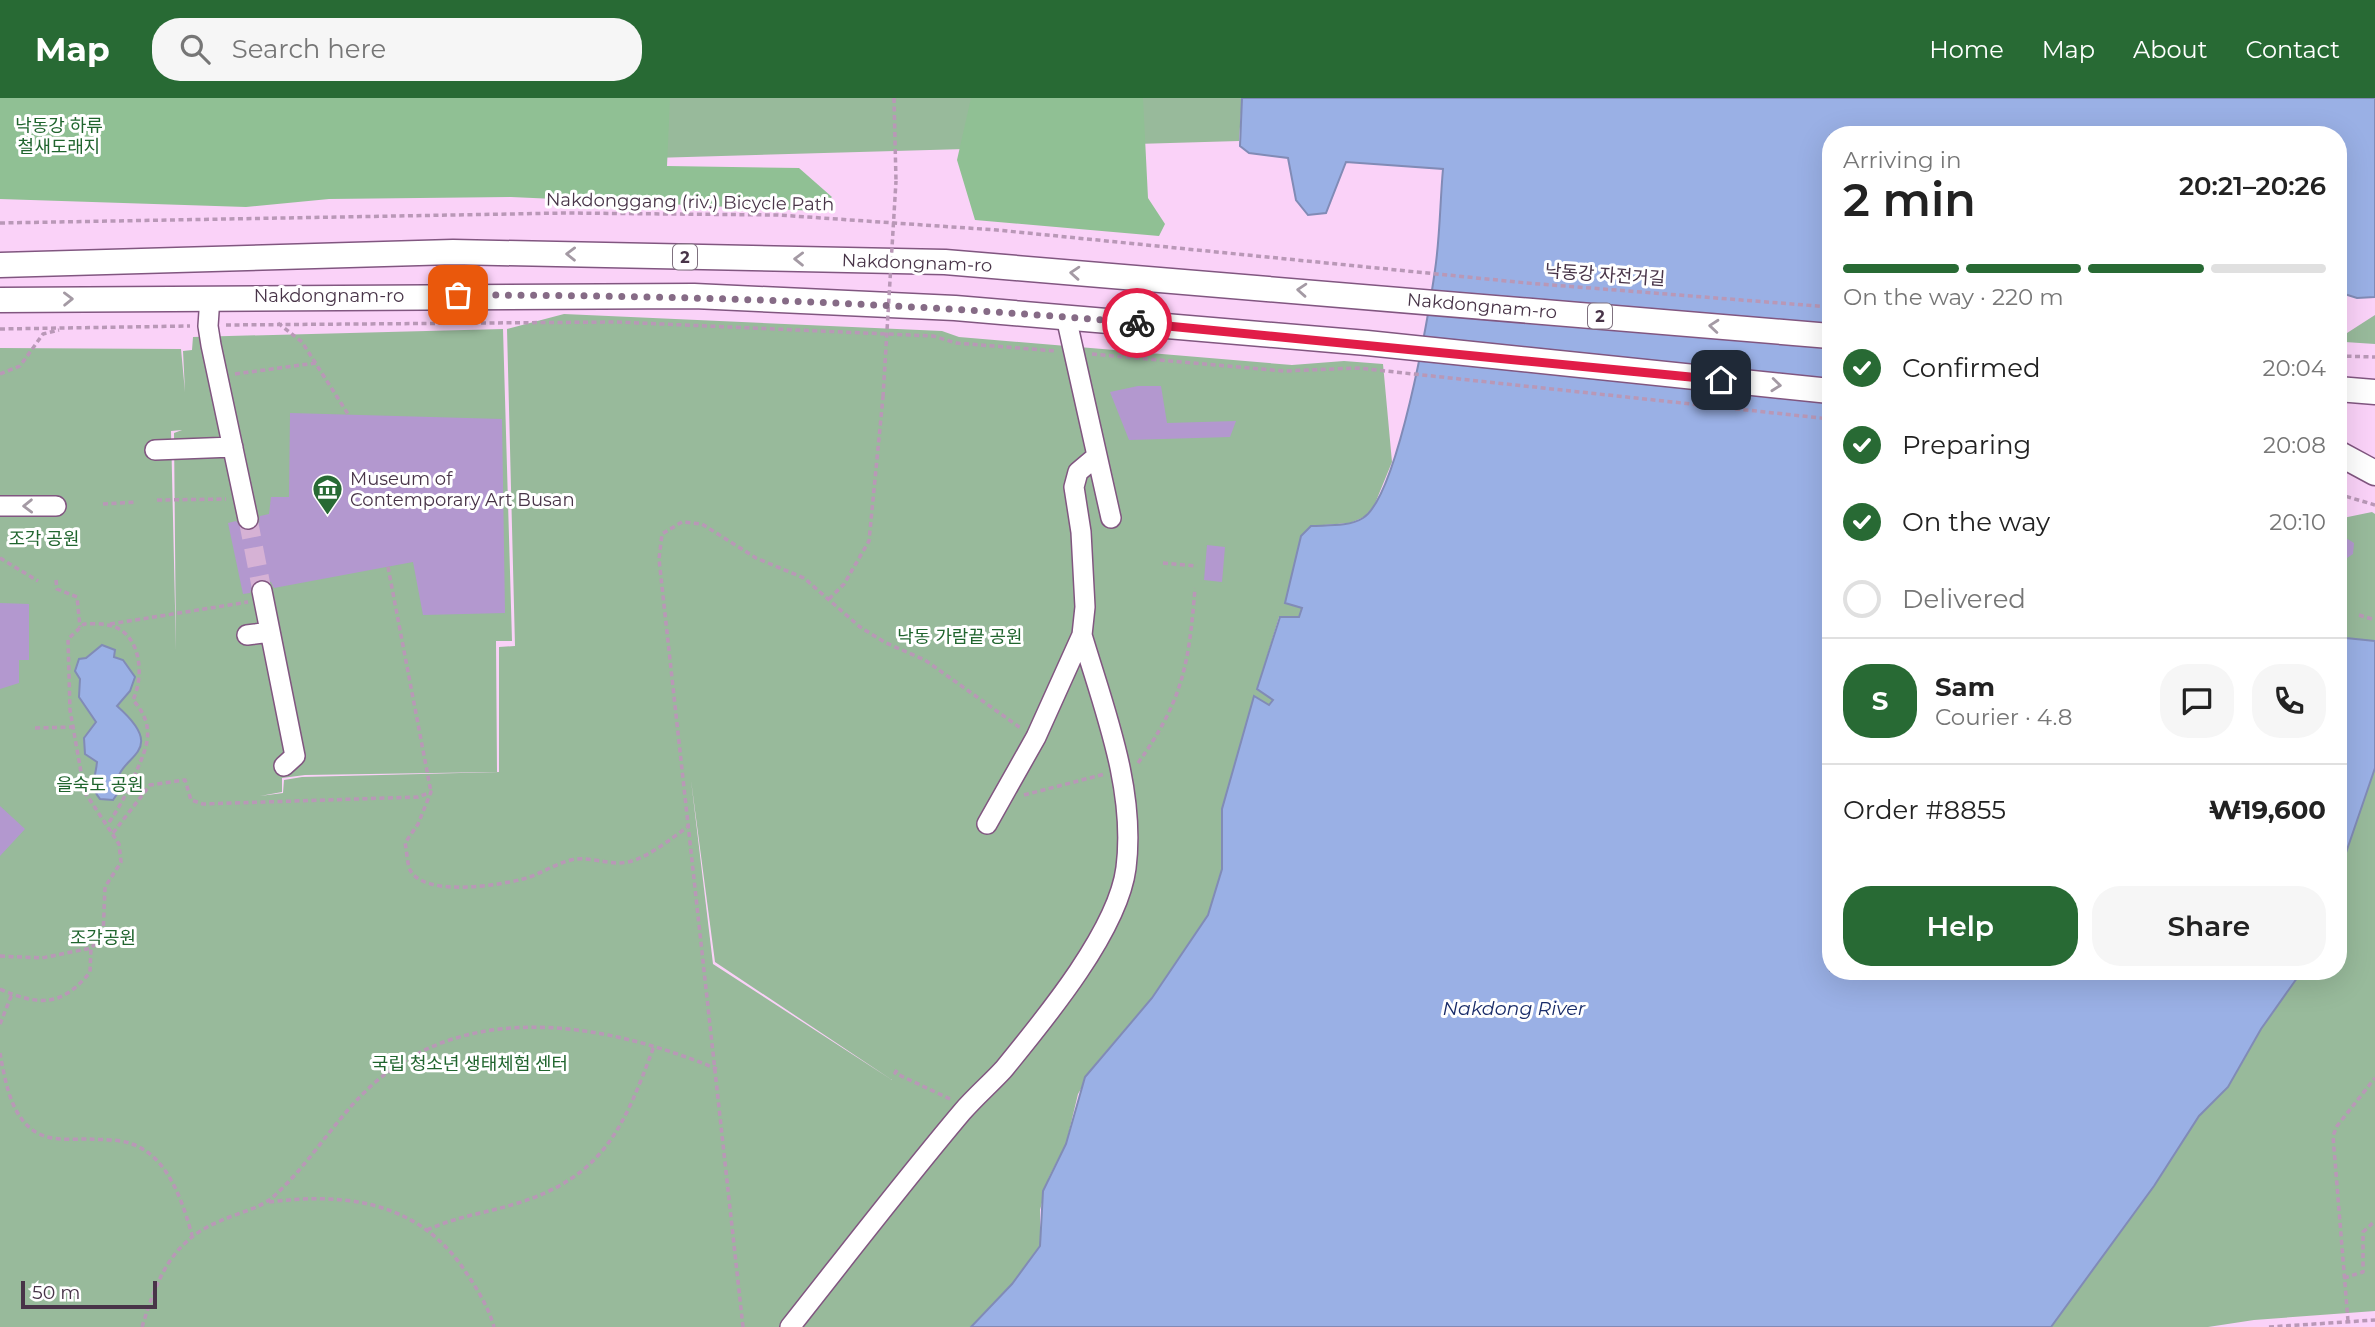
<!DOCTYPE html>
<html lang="en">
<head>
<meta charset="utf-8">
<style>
	body { margin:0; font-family:Montserrat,"Noto Sans KR",sans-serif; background:#f6f6f6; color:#222; height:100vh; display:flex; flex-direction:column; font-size:26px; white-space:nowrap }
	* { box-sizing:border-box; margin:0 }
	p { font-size:23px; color:#767676 }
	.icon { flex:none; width:38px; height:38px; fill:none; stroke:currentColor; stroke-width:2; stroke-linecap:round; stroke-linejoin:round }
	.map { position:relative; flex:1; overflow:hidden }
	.sheet { position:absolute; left:1822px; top:28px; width:525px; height:854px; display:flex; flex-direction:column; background:#fff; border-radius:28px; box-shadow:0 7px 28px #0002 }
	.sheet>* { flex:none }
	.scale { position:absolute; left:21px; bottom:18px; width:136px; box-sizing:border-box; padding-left:7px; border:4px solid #483448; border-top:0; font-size:19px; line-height:24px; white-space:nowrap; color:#483448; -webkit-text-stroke:5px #fff; paint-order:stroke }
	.pin { position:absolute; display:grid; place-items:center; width:60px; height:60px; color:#fff; margin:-30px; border-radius:14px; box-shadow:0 4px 10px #0006 }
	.courier { position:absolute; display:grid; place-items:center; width:70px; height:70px; margin:-35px; border:5px solid #e11d48; border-radius:50%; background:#fff; color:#222; box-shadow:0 2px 9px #0007 }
	.overview em { font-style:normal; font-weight:600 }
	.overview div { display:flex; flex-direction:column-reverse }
	.overview { display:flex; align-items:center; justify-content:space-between; height:119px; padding:0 21px }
	h1 { font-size:46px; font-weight:600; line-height:52px }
	.bar { display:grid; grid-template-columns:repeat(4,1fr); gap:10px 7px; align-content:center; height:84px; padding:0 21px }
	.bar i { height:9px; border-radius:5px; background:#e0e0e0 }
	.bar .selected { background:#286a34 }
	.bar p { grid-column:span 4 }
	.line { display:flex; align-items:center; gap:18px; padding:0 21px; border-top:2px solid #e0e0e0 }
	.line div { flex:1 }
	.round { display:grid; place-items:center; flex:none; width:74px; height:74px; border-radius:28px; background:#f6f6f6 }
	ol { padding:0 21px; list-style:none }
	li { display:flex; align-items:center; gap:21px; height:77px }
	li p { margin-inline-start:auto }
	li .icon { padding:7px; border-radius:50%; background:#286a34; color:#fff; stroke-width:4 }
	li:last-child { color:#767676 }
	li i { width:38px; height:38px; border:4px solid #e0e0e0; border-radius:50% }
	.action { display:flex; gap:14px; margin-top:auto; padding:14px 21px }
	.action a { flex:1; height:80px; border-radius:28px; background:#286a34; color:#fff; font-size:28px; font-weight:600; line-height:80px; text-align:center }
	.action a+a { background:#f6f6f6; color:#222 }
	header { display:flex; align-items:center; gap:42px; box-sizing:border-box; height:98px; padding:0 35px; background:#286a34; color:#fff }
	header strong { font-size:33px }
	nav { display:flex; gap:38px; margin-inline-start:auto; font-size:24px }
	.search { width:490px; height:63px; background:#f6f6f6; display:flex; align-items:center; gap:18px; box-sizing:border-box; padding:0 24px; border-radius:28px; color:#767676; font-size:26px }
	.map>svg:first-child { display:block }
	.green { fill:#98ba9b; fill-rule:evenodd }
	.forest { fill:#90c094 }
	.water { fill:#9ab0e5; stroke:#818bb6; stroke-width:2 }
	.building { fill:#b398cf }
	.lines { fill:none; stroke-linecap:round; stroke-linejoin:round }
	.minor-tunnel { stroke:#d6b2d5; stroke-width:19; stroke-dasharray:19 10; stroke-linecap:butt }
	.minor-casing { stroke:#815680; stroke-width:22 }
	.major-casing { stroke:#815680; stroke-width:27 }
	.path { stroke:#b998b7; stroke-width:3.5; stroke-dasharray:5 3.5; stroke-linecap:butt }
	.minor { stroke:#fff; stroke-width:19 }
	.major { stroke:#fff; stroke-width:24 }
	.path-bridge { stroke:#b998b7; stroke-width:3.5; stroke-dasharray:5 3.5; stroke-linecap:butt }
	.oneway { stroke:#a49aa4 }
	.done { stroke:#866b86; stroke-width:7; stroke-dasharray:0 12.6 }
	.route { stroke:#e11d48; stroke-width:9 }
	.labels { text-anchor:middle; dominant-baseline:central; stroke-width:6; stroke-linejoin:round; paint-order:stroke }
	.shield { fill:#fff; stroke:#7f717f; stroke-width:2 }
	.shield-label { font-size:16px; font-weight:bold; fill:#483448 }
	.park-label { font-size:18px; fill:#20652e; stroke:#fff }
	.street-label { font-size:18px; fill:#483448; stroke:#fff }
	.poi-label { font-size:18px; fill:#483448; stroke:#fff; text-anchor:start }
	.water-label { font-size:19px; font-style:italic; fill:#192c69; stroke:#fff }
</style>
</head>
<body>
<header>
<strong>Map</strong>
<div class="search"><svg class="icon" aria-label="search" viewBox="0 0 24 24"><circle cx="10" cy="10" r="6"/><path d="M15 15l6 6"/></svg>Search here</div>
<nav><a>Home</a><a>Map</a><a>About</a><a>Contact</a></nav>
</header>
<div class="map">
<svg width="2375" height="1229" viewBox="0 0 2375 1229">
	<rect width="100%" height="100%" fill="#fad2f8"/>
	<!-- green -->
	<path class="green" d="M0 0H1242L1239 43 0 79Z
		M564 216 942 233 959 239 1292 267 1344 263 1383 266 1392 364 1374 408 1364 419 1350 425 1311 428 1301 438 1285 504 1302 509 1299 519H1279L1257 591 1273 602 1269 607 1254 599 1222 711V771L1208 817 1152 900 1097 964 1078 996 1066 1046 1049 1079 1040 1112V1148L1012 1186 971 1229H0V250L181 251 185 294 183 253 192 252 193 239 503 231 512 543H496L497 674 305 677 282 680V694L260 698 283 695 284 682 302 679 690 669 499 674V549L515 548 507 231ZM182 332 174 335 176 552 171 333ZM691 682 715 864 892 982 713 866Z
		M2375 217V246L2345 244 2347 235Z
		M2372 414 2375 416V543L2346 540 2338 536V421Z
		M2375 670V1213L2254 1222 2208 1229H2051L2154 1088 2199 1018 2228 989 2261 931 2302 873H2338V778Z"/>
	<!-- forest -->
	<path class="forest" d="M0 0H670L667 68 799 70 832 99 817 113 511 99 329 101 246 109 0 101Z
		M971 0H1143L1148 100 1165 126 1159 138 975 122 957 62Z"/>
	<!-- water -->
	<path class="water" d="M1242 0H2375V199L2357 200 2338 194V37H1830V873H2302L2261 931 2228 989 2199 1018 2154 1088 2051 1229H971L1012 1186 1040 1148 1043 1093 1066 1046 1085 979 1152 900 1208 817 1222 771V711L1254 598 1269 607 1273 602 1257 591 1280 519H1299L1302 510 1285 505 1301 438 1311 428C1327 427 1349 429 1363 420 1398 398 1429 216 1435 172 1440 139 1440 104 1443 71L1346 64 1326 115 1308 117 1296 102 1288 60 1249 55 1240 48Z
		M2338 536 2346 540 2375 543V670L2338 778Z
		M102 547 115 552 114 559 123 562 135 579 130 593 117 608C176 660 107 657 119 693L113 702 100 701C89 688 96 678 97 664L85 656 84 640 96 624 79 599 80 581 75 573 79 561 86 560Z"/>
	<!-- building -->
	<path class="building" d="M1138 288H1161L1167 325 1236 323 1230 339 1129 342 1110 294Z
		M290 315 502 321 505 515 423 517 413 464 274 490 271 484 260 481 253 484 250 495 243 496 228 425 236 423 244 432 251 433 259 425 260 418 269 416 271 399H289Z
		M2338 435 2354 445 2353 456 2347 460 2338 461Z
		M1207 447 1225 449 1222 484 1204 482Z
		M0 505 29 506V562H19V585L0 591Z
		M0 708 25 731 0 758Z"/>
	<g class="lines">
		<!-- minor-tunnel -->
		<path class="minor-tunnel" d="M248 421 262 493"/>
		<defs>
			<path id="minor" d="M210 199 208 228 211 247 248 421
				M1066 219 1111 420
				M155 352 233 349
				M0 408H56
				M262 493 295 658 284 668
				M247 537 270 534
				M987 726 1036 639 1082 537 1085 509 1081 434 1074 389 1078 374 1097 358
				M790 1229C847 1157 903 1084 962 1014 975 999 990 986 1003 972 1044 922 1118 833 1126 770 1136 691 1104 611 1082 537"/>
			<path id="major" d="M0 167 453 154 945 164 1830 238
				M0 202 694 198 955 210 1367 245 1830 293
				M2338 291 2375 294
				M2338 355 2375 375"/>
		</defs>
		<!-- minor casing -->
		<use href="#minor" class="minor-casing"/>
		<!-- major casing -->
		<use href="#major" class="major-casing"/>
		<!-- path -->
		<path class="path" d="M894 0 896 83
			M0 125 565 115 778 117 997 132 1527 185 1830 209
			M278 225 302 244 348 316
			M226 227 617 224 933 238 956 245 1056 253
			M0 231 190 228
			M1092 256 1284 273 1358 270 1830 321
			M2338 258 2375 259
			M0 276 20 268 43 236 59 232
			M235 276 316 265
			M2338 396 2375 407
			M157 402 226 401
			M103 406 137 404
			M0 460 38 483
			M1163 465 1197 468
			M388 469 431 694
			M56 482 57 491 77 499 80 529
			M829 501 844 486 869 443 883 299
			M2359 517 2375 522
			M110 526 248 504
			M35 630 73 629
			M1138 665C1183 602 1189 566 1195 490
			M1024 697 1105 676
			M113 735 150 687 185 682 191 702 203 706 418 699 431 694 418 726 405 745C407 753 407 765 410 772 425 800 502 787 527 780 542 775 555 766 571 762 586 758 603 765 619 765 643 765 670 741 689 728
			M0 858 42 860 91 850 103 838 105 789 121 764 119 746 86 696 81 674 70 612 68 541 84 526C91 526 100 525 107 527 141 532 145 577 133 602 159 631 145 653 132 683 125 699 118 711 108 726
			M0 891C39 908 62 909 90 874L91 850
			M0 926 12 896
			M0 955C6 988 13 1033 52 1040 64 1042 78 1041 90 1041 103 1042 119 1041 132 1046 168 1058 183 1105 192 1137
			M897 972 895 975 950 1001
			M269 1104C348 1094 421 1104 467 1176 478 1192 489 1211 494 1229
			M427 1132C455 1119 485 1115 515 1106 604 1079 624 1029 654 948
			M2344 1180 2363 1174V1134L2375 1123
			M2348 1223 2333 1038 2337 1028 2375 980
			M142 1229C157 1181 171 1143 220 1123 237 1115 259 1111 273 1099 310 1066 334 1022 371 988 468 900 606 925 717 971
			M743 1229 659 461 662 436 682 424 702 426 756 460 804 480 860 529 886 545 925 562 1022 631
			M2269 1229 2375 1222"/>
		<!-- minor -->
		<use href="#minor" class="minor"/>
		<!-- major -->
		<use href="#major" class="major"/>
		<!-- path-bridge -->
		<path class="path-bridge" d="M883 299 896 83"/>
	</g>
	<!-- one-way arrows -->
	<defs><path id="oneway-chevron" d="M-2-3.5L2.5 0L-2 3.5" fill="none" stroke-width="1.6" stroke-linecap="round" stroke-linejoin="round" transform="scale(1.75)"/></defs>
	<g class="oneway">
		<use href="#oneway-chevron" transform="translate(571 156) rotate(-179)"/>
		<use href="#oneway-chevron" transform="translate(799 161) rotate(-179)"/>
		<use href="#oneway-chevron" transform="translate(1075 175) rotate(-176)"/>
		<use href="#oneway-chevron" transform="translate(1302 192) rotate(-176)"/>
		<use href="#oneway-chevron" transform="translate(68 201) rotate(-1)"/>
		<use href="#oneway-chevron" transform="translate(1714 228) rotate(-175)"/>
		<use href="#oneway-chevron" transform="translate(1776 287) rotate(6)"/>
		<use href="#oneway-chevron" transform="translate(28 408) rotate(179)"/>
	</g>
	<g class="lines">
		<!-- done -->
		<path class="done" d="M458 197C685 197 911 205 1137 225"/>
		<!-- route -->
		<path class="route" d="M1137 225 1721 282"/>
	</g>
	<!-- icons -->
	<defs>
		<symbol id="museum-pin" viewBox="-11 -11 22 30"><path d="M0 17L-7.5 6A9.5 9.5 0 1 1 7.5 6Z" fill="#286a34" stroke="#fff"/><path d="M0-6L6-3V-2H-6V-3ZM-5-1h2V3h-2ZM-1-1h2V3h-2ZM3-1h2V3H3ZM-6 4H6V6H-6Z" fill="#fff"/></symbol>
	</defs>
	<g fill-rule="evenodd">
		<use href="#museum-pin" x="310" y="374" width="35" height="47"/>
	</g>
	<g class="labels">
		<!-- shield labels -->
		<g class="shield">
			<rect x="673" y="146.5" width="24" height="25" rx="5"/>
			<rect x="1588" y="205.5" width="24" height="25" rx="5"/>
		</g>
		<g class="shield-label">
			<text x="685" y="159">2</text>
			<text x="1600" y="218">2</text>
		</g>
		<!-- park labels -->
		<g class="park-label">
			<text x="59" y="28">낙동강 하류<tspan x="59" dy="21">철새도래지</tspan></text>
			<text x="44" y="441">조각 공원</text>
			<text x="960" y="539">낙동 가람끝 공원</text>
			<text x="100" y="687">을숙도 공원</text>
			<text x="103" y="840">조각공원</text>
			<text x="470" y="966">국립 청소년 생태체험 센터</text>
		</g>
		<!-- street labels -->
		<g class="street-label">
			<text transform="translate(690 104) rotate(1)">Nakdonggang (riv.) Bicycle Path</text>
			<text transform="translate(917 165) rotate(2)">Nakdongnam-ro</text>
			<text transform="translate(1605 177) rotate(4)">낙동강 자전거길</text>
			<text x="329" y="198">Nakdongnam-ro</text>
			<text transform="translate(1482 208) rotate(5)">Nakdongnam-ro</text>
		</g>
		<!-- poi labels -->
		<g class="poi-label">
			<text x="350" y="381">Museum of<tspan x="350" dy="21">Contemporary Art Busan</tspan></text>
		</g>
		<!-- water labels -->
		<g class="water-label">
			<text x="1514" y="910">Nakdong River</text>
		</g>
	</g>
</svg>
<div class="scale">50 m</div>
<div class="pin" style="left:458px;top:197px;background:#ea580c"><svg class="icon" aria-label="bag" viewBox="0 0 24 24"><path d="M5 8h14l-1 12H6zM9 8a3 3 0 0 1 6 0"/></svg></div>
<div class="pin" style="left:1721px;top:282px;background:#1f2937"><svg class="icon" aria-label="home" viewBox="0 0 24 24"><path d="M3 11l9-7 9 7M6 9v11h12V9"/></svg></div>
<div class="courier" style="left:1137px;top:225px"><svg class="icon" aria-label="bike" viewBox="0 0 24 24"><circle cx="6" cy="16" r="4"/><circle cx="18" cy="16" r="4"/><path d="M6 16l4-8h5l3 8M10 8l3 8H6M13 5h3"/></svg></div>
<section class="sheet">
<div class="overview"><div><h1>2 min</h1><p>Arriving in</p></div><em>20:21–20:26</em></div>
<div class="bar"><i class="selected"></i><i class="selected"></i><i class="selected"></i><i></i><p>On the way · 220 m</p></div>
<ol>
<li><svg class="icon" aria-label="check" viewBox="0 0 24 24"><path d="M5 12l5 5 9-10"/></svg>Confirmed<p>20:04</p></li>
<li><svg class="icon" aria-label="check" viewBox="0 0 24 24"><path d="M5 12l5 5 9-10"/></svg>Preparing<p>20:08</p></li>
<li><svg class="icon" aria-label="check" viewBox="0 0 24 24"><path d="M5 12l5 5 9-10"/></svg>On the way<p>20:10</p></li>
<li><i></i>Delivered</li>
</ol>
<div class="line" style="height:126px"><b class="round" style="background:#286a34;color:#fff">S</b><div><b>Sam</b><p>Courier · 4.8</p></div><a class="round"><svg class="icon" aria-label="chat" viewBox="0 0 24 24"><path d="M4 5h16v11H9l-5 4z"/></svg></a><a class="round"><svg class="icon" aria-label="phone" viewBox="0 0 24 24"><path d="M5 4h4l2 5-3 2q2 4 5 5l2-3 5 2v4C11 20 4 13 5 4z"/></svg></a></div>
<div class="line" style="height:91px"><div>Order #8855</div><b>₩19,600</b></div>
<div class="action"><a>Help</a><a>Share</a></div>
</section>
</div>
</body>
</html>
